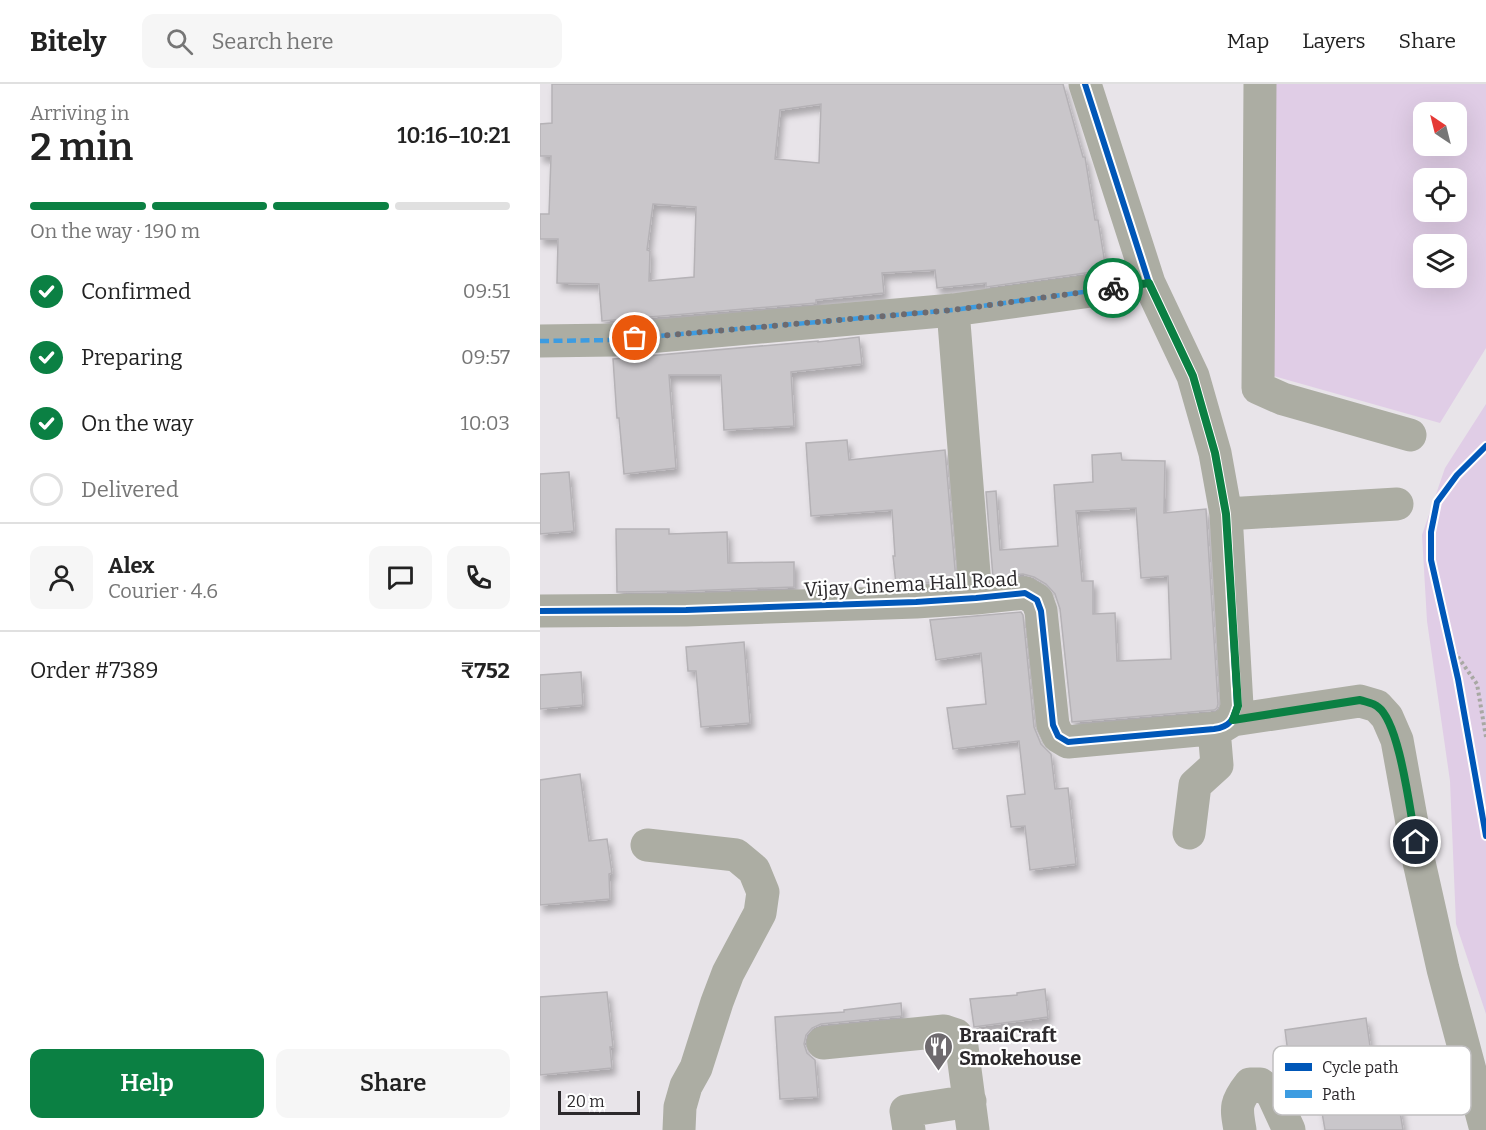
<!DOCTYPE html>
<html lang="en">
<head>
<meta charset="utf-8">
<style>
	body { margin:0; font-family:Bitter,serif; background:#f6f6f6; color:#222; height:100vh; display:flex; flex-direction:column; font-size:22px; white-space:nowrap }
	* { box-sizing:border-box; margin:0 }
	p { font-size:20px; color:#767676 }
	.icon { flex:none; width:33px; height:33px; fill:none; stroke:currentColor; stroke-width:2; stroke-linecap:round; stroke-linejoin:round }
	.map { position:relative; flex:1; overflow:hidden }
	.side { display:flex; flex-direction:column; background:#fff; width:540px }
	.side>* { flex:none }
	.needle { width:39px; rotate:325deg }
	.fabs { position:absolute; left:873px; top:18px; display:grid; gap:12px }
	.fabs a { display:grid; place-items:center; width:54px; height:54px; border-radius:12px; background:#fff; box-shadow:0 6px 24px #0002; font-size:30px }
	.scale { position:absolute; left:18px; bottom:15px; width:82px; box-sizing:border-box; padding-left:6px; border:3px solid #2c292c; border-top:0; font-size:16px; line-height:21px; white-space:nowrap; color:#2c292c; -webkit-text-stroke:4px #fff; paint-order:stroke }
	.pin { position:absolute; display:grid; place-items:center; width:51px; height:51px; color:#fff; margin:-26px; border:3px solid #fff; border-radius:50%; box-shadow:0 2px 6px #0007 }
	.courier { position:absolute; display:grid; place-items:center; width:60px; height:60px; margin:-30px; border:4px solid #0b8043; border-radius:50%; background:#fff; color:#222; box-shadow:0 2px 8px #0007 }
	.head em { font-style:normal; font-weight:600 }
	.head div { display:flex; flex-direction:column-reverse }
	.head { display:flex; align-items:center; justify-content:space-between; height:102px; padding:0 30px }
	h1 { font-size:39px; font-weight:600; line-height:45px }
	.bar { display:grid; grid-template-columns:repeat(4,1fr); gap:9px 6px; align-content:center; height:72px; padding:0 30px }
	.bar i { height:8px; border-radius:4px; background:#e0e0e0 }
	.bar .on { background:#0b8043 }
	.bar p { grid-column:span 4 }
	.line { display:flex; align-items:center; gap:15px; padding:0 30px; border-top:2px solid #e0e0e0 }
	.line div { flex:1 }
	.round { display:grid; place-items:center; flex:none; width:63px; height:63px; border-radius:12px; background:#f6f6f6 }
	ol { padding:0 30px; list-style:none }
	li { display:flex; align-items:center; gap:18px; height:66px }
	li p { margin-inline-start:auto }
	li .icon { padding:6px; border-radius:50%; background:#0b8043; color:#fff; stroke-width:4 }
	li:last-child { color:#767676 }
	li i { width:33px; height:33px; border:3px solid #e0e0e0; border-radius:50% }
	.button { display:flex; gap:12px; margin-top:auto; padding:12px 30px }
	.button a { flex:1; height:69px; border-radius:12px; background:#0b8043; color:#fff; font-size:24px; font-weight:600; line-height:69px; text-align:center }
	.button a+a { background:#f6f6f6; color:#222 }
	header { display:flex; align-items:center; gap:36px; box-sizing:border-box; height:84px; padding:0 30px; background:#fff; border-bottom:2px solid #e0e0e0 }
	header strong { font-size:28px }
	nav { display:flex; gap:33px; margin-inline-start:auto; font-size:21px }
	.search { width:420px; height:54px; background:#f6f6f6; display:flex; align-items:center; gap:15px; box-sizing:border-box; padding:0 21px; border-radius:12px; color:#767676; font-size:22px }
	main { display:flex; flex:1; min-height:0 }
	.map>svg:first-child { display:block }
	.green { fill:#e0cde6; fill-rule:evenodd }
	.building { fill:#c9c6ca; stroke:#b5b2b6; stroke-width:1.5; fill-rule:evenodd; filter:url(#shadow) }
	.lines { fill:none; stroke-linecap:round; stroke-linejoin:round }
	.path { stroke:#a8a8a3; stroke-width:4; stroke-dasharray:3 3; stroke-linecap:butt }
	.minor { stroke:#acada3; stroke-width:33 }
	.quiet { stroke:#3d9ce1; stroke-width:4.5; stroke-dasharray:9 4.5; stroke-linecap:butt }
	.cycleway-casing { stroke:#fff; stroke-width:10 }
	.cycleway { stroke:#0057b8; stroke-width:6 }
	.done { stroke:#6e6a6e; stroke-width:6; stroke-dasharray:0 10.8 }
	.route { stroke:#0b8043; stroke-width:8 }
	.labels { text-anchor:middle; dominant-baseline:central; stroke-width:4.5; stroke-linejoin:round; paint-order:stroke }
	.street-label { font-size:20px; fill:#2c292c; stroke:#fff }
	.poi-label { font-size:20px; font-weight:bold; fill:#2c292c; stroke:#fff; text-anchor:start }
	.key { fill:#fff; stroke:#c0bfc0; stroke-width:1.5 }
	.key-label { font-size:16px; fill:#2c292c }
</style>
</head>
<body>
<header>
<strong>Bitely</strong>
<div class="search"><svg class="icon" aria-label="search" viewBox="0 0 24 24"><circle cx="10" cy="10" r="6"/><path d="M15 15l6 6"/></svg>Search here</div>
<nav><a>Map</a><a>Layers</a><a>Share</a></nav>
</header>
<main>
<section class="side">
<div class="head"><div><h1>2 min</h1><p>Arriving in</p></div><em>10:16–10:21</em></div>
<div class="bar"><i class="on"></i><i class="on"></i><i class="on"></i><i></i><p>On the way · 190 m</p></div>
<ol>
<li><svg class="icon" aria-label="check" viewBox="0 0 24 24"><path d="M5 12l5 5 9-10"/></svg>Confirmed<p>09:51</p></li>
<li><svg class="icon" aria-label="check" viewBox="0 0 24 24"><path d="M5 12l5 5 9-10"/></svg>Preparing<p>09:57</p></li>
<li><svg class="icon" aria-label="check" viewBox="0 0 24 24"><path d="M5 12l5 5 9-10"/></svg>On the way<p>10:03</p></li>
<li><i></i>Delivered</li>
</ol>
<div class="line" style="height:108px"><a class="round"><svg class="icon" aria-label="person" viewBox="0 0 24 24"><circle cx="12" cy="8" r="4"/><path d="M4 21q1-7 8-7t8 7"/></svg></a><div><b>Alex</b><p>Courier · 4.6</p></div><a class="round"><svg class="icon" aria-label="chat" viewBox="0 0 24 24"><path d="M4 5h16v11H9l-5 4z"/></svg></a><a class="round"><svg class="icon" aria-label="phone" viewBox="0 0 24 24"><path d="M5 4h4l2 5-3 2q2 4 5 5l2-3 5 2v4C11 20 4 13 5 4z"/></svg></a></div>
<div class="line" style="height:78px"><div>Order #7389</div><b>₹752</b></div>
<div class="button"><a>Help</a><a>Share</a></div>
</section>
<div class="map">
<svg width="946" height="1046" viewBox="0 0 946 1046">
	<defs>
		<filter id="shadow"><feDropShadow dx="3.5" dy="6" stdDeviation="3" flood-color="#0004"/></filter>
	</defs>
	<rect width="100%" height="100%" fill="#e8e4e9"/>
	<!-- green -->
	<path class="green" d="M729 0H946V264L900 339 730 291ZM884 28H916V62H884ZM884 94H916V128H884ZM884 160H916V194H884Z
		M946 320V930L916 840 910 697 887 537 882 451 905 384Z"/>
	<!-- building -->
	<path class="building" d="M12 0H523L543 73H545L555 136H558L566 186 446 203V199L397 204 395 186 342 189 344 209 276 216V219L62 237 59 200 17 199 18 155H0V130H9L11 72H0V40L12 39ZM281 20 279 79 235 75 240 26ZM113 120 156 123 154 193 109 197 110 167 107 166Z
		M319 253 322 280 251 288 254 342 184 346 181 291H129L136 384 84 390 79 334H77L73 275 278 257V258Z
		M307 356 309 376 405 366 416 497 356 500 353 472H355L352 426 271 432 266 359Z
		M581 369 582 376 625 377 624 429 666 425 678 620 677 624 674 626 532 638 520 525 515 510 506 500 494 493 483 490 453 493 446 408 456 407 460 466 518 462 514 401 553 398 552 371ZM596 424 601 494 628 492 631 575 577 577 575 529 553 530V497H542L536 427Z
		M29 388 34 447 0 450V390Z
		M76 445H129V450L187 448 188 479 254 478V503L146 507 77 508Z
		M481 528 483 531 494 643 501 660 511 670 515 705 528 704 536 780 490 786 485 742 471 743 467 712 485 710 479 657 413 665 407 624 446 620 441 569 396 576 390 536Z
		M204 558 210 639 161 643 156 587H148L146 563Z
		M41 588 43 621 0 625V591Z
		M40 690 49 757 67 755 72 789 69 790 70 815 0 821V696Z
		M505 905 508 933 434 943 430 915 477 911V909Z
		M67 908 73 963H70L72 984 0 991V913Z
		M361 919 362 932 281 940 272 944 266 951 264 960 267 969 275 976 278 1013 240 1015 235 933 304 928V926Z
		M826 934 833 983 852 980 863 1046H785L774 982 758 984 756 968 748 969 745 946Z"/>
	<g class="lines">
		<!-- path -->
		<path class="path" d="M911 563 937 600 946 653"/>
		<!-- minor -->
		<path class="minor" d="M545 0 609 199 653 292 675 369 686 430 697 622 693 636
			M720 0 718 304 743 315 870 351
			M413 226 436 514
			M0 257 74 256 413 226 609 199
			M686 430 857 420
			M0 527 146 526 376 518 436 514 485 509 497 516 501 527 513 641 518 652 528 658 680 644 693 636 820 617 837 622 847 633 857 656 879 778 903 885 946 1046
			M649 749 655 701 677 681 674 645
			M107 761 196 771 214 786 223 808 220 829 188 889 177 918 156 984 146 1002 140 1023 139 1046
			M283 959 404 947 416 951 422 963 433 1046
			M369 1046 366 1027 430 1017
			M700 1046C696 1023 695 1019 710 1000H720L732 1009 749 1046"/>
		<!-- quiet -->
		<path class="quiet" d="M0 257 74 256 413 226 609 199"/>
		<defs>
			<path id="cycleway" d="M946 362 917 391 897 418 891 448V476L918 595 946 752
				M0 527 146 526 376 518 436 514 485 509 497 516 501 527 513 641 518 652 528 658 674 645C690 643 693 636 697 622L686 430 675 369 653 292 609 199 545 0"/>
		</defs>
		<!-- cycleway casing -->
		<use href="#cycleway" class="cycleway-casing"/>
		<!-- cycleway -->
		<use href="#cycleway" class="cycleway"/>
	</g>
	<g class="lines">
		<!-- done -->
		<path class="done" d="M95 254 413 226 573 204"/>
		<!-- route -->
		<path class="route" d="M573 204 609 199 653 292 675 369 686 430 698 622 693 636 820 616C826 618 834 619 838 623 860 639 870 729 876 758"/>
	</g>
	<!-- icons -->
	<defs>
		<symbol id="restaurant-pin" viewBox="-11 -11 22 30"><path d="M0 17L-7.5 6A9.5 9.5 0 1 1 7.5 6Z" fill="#6e6a6e" stroke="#fff"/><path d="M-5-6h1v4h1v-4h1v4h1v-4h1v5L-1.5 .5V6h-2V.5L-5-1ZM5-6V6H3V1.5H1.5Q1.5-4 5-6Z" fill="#fff"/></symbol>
	</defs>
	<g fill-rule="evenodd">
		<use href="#restaurant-pin" x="382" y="946" width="33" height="45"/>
	</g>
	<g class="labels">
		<!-- street labels -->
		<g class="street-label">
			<text transform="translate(371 500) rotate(-3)">Vijay Cinema Hall Road</text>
		</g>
		<!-- poi labels -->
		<g class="poi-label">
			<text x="419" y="951">BraaiCraft<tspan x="419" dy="23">Smokehouse</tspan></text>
		</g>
	</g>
	<!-- legend -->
	<rect x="733" y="962" width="198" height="69" rx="9" class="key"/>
	<rect x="745" y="979" width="27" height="8" fill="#0057b8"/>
	<rect x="745" y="1006" width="27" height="8" fill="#3d9ce1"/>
	<g class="key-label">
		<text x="782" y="989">Cycle path</text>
		<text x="782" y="1016">Path</text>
	</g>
</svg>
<div class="fabs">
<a><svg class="needle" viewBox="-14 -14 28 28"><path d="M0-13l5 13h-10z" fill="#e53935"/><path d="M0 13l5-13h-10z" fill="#767676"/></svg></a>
<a><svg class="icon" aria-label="locate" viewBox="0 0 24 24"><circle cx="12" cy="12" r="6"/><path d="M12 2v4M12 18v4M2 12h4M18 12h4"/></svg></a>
<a><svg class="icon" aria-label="layers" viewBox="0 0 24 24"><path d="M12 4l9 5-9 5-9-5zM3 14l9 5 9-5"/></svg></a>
</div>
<div class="scale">20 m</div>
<div class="pin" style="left:95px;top:254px;background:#ea580c"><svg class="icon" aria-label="bag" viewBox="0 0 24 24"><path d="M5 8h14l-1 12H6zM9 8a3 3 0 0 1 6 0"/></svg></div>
<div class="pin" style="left:876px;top:758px;background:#1f2937"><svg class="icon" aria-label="home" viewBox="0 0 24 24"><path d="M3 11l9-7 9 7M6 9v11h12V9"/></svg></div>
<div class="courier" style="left:573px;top:204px"><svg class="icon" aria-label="bike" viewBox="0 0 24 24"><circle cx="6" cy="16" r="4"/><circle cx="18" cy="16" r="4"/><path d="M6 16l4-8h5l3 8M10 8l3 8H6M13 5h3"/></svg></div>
</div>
</main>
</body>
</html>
